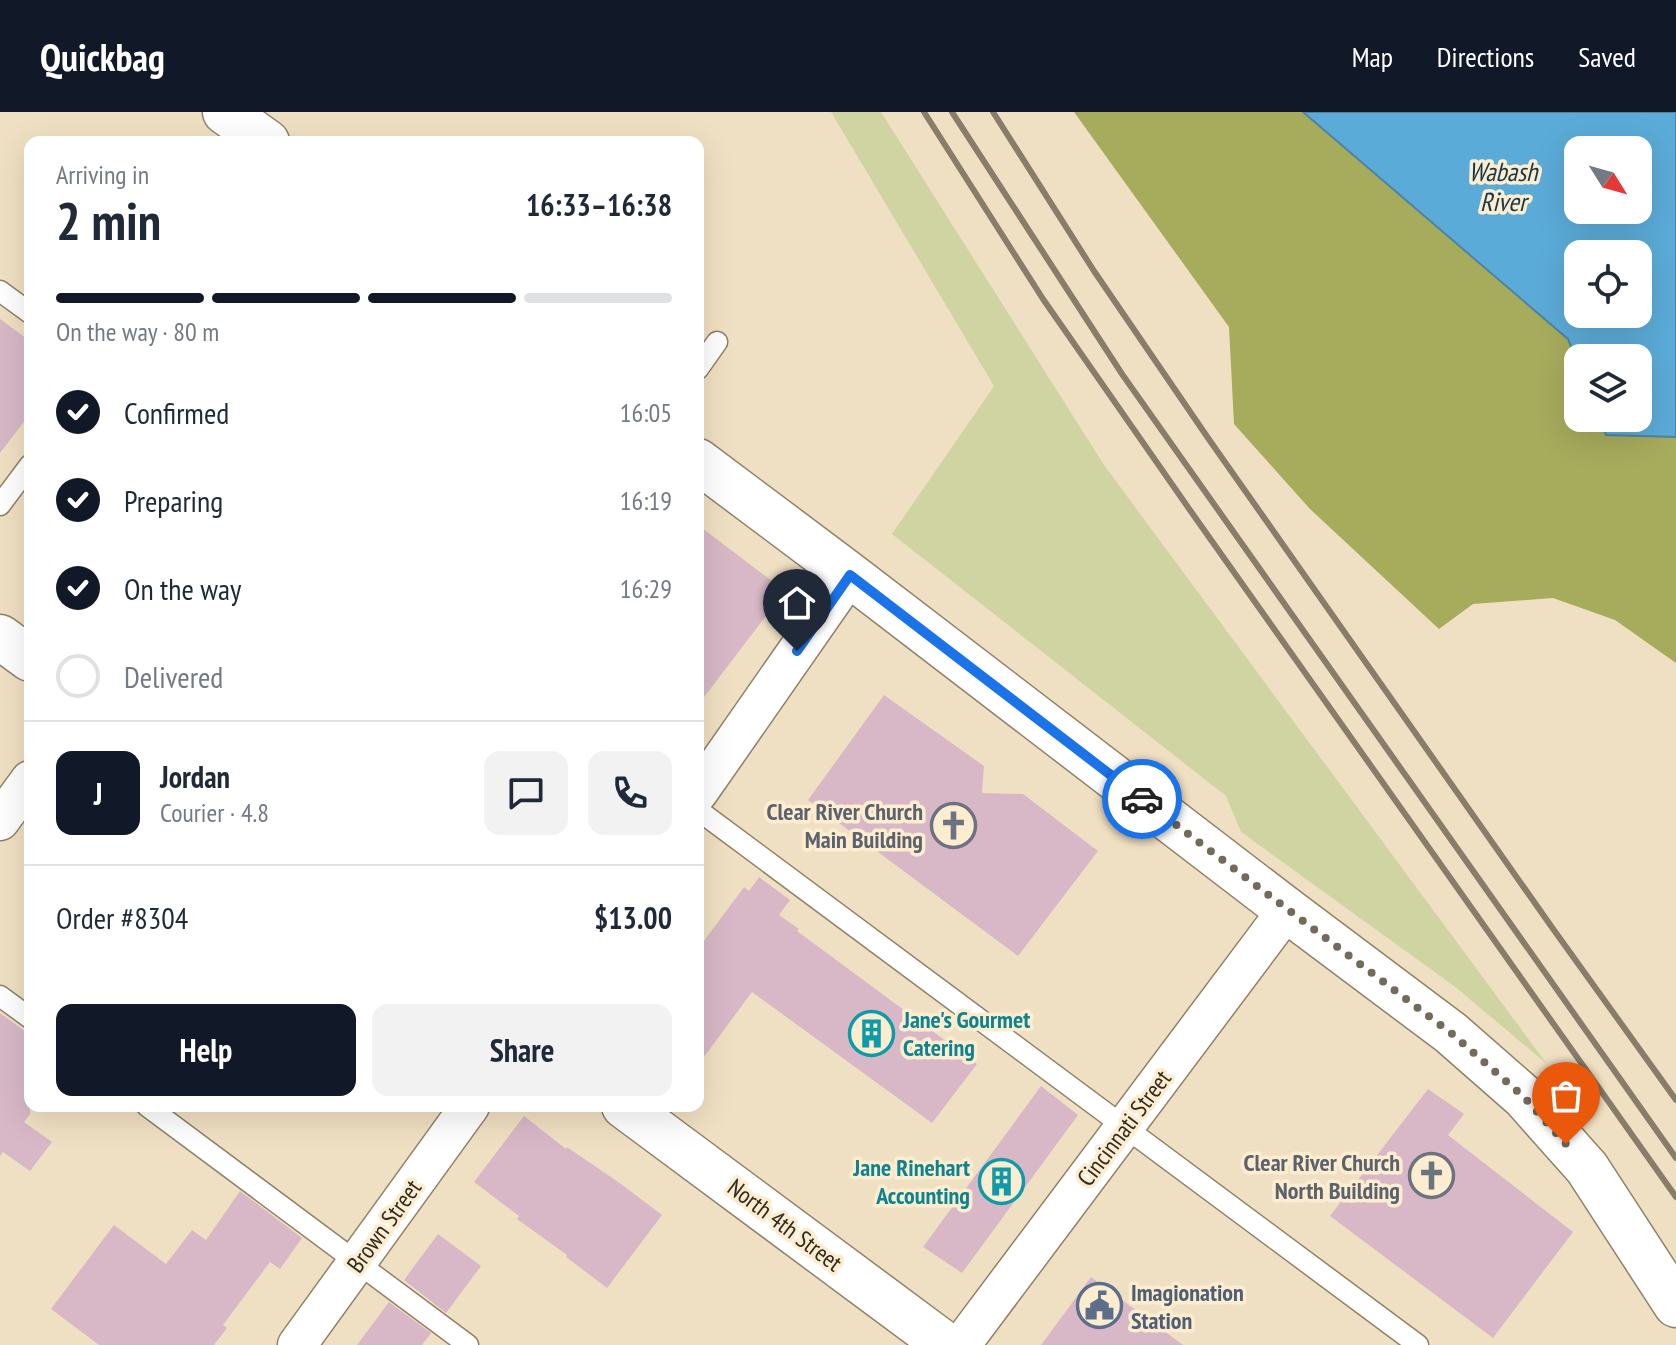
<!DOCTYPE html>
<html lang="en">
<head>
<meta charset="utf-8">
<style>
	body { margin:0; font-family:"PT Sans Narrow",sans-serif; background:#f2f2f3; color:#1f2937; height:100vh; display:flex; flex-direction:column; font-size:30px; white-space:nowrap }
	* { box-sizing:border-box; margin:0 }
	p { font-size:26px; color:#747a83 }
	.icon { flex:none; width:44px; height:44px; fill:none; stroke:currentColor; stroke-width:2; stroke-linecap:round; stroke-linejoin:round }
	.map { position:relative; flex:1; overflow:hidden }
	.panel { position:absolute; left:24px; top:24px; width:680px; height:976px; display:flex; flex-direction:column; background:#fff; border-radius:16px; box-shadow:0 8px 32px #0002 }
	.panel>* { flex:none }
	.needle { width:52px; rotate:127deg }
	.buttons { position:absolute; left:1564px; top:24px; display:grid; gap:16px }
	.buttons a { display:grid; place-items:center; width:88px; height:88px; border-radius:16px; background:#fff; box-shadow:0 8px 32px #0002; font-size:40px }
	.pin { position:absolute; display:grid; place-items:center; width:68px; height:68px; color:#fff; margin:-82px -34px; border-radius:50% 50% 50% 0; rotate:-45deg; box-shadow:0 0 8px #0007 }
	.pin .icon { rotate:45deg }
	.courier { position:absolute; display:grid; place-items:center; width:80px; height:80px; margin:-40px; border:6px solid #1a73e8; border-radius:50%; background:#fff; color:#222; box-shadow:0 2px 10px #0007 }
	.summary em { font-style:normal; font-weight:700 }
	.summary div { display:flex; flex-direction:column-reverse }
	.summary { display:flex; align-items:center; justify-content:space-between; height:136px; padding:0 32px }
	h1 { font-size:52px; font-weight:700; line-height:60px }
	.bar { display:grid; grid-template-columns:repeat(4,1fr); gap:12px 8px; align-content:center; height:96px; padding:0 32px }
	.bar i { height:10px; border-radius:6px; background:#e0e1e3 }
	.bar .selected { background:#111827 }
	.bar p { grid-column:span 4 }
	.line { display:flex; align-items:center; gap:20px; padding:0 32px; border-top:2px solid #e0e1e3 }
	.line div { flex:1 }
	.round { display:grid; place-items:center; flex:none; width:84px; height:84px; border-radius:16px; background:#f2f2f3 }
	ol { padding:0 32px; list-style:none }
	li { display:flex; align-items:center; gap:24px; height:88px }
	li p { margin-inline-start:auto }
	li .icon { padding:8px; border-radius:50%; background:#111827; color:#fff; stroke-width:4 }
	li:last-child { color:#747a83 }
	li i { width:44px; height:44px; border:4px solid #e0e1e3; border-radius:50% }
	.cta { display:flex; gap:16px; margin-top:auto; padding:16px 32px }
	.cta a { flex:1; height:92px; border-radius:16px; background:#111827; color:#fff; font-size:32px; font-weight:700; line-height:92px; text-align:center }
	.cta a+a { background:#f2f2f3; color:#1f2937 }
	header { display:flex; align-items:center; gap:48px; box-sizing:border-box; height:112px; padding:0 40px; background:#111827; color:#fff }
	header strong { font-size:38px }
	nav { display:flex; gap:44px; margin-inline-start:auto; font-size:28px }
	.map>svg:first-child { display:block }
	.green { fill:#d0d4a3 }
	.forest { fill:#a7ab5c }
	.water { fill:#5babd8; stroke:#4e84a0; stroke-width:2; fill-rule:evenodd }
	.building { fill:#d8b8c7 }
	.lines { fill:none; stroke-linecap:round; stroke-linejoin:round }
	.lane-casing { stroke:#908167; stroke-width:23 }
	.street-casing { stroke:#908167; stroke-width:41 }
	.secondary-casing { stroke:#908167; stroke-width:47 }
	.lane { stroke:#fff; stroke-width:20 }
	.street { stroke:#fff; stroke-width:38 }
	.secondary { stroke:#fff; stroke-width:44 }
	.rail { stroke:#887d6a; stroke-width:6 }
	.done { stroke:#736a58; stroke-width:8; stroke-dasharray:0 14.4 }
	.route { stroke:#1a73e8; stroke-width:10 }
	.labels { text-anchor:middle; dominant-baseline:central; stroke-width:7; stroke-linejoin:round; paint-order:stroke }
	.worship-label { font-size:24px; font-weight:bold; fill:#5b616d; stroke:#fdedd0; text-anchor:end }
	.culture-label { font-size:24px; font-weight:bold; fill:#0d838f; stroke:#fdedd0; text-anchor:start }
	.street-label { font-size:24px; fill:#302a1f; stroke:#fdedd0 }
	.service-label { font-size:24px; font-weight:bold; fill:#4e5e75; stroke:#fdedd0; text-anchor:start }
	.water-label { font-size:26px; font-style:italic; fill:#15384b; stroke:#fdedd0 }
</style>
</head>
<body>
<header>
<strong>Quickbag</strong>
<nav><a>Map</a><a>Directions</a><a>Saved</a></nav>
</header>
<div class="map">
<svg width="1676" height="1233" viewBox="0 0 1676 1233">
	<rect width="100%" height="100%" fill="#f0e0c3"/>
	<!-- green -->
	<path class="green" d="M831 0H881L1104 353 1547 952 1454 874 1241 720 1226 684 892 422 994 274Z"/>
	<!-- forest -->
	<path class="forest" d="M1074 0H1303L1568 227 1578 252V306H1600L1606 323 1676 325V551L1615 508 1553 486 1473 492 1439 517 1310 397 1234 312 1229 215Z"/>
	<!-- water -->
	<path class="water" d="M1303 0H1676V325L1606 323 1600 306H1638V246H1578V252L1568 227ZM1578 38H1638V98H1578ZM1578 142H1638V202H1578Z"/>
	<!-- building -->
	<path class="building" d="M0 207 30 229V302L0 341Z
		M698 413 785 479 698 593Z
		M884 583 984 654 982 681 1023 682 1098 739 1018 844 808 688Z
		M759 765 790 788 779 803 799 817 797 819 977 952 932 1011 752 880 698 953V837L744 775 749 779Z
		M0 901 30 923V1002L24 1010 52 1030 30 1059 3 1040 0 1044Z
		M1041 974 1078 1003 962 1161 923 1135Z
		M1428 977 1464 1002 1448 1023 1573 1120 1493 1226 1330 1104Z
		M524 1004 566 1037 567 1035 621 1072 662 1103 607 1176 566 1145 567 1143 517 1107 519 1104 474 1070Z
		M240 1079 302 1126 280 1157 270 1150 223 1213 227 1216 214 1233H99L51 1197 114 1113 166 1152 192 1118 206 1128Z
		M438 1122 481 1154 446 1201 404 1168Z
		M1091 1165 1183 1233H1041Z
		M389 1190 431 1221 422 1233H357Z"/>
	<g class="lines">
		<defs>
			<path id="lane" d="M0 179 30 201
				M698 257 717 230
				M0 393 30 353
				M698 698 1418 1233
				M0 884 30 906
				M147 994 468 1233"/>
			<path id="street" d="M698 681 850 463
				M0 709 30 668
				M297 1233 470 994
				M961 1233 1287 798"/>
			<path id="secondary" d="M225 0 267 30
				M698 349 850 463 1287 798 1451 921 1524 985 1587 1056 1676 1193
				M0 525 30 547
				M624 994 946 1233"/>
		</defs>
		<!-- lane casing -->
		<use href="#lane" class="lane-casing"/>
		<!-- street casing -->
		<use href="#street" class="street-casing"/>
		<!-- secondary casing -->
		<use href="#secondary" class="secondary-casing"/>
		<!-- lane -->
		<use href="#lane" class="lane"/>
		<!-- street -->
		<use href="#street" class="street"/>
		<!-- secondary -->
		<use href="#secondary" class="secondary"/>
		<!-- rail -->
		<path class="rail" d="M924 0 1043 187 1192 401 1676 1085
			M952 0 1122 262 1676 1046
			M993 0 1094 159 1208 326 1551 814 1676 988"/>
	</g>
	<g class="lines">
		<!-- done -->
		<path class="done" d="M1142 687 1451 921 1524 985 1566 1032"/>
		<!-- route -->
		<path class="route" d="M797 539 850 463 1142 687"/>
	</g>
	<!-- icons -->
	<defs>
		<symbol id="church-ring" viewBox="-11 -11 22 22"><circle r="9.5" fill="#fdedd0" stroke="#6b7280" stroke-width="1.5"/><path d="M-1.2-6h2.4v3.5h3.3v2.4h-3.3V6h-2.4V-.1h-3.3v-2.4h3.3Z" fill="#6b7280"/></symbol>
		<symbol id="building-ring" viewBox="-11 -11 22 22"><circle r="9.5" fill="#fdedd0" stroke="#0f9aa8" stroke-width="1.5"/><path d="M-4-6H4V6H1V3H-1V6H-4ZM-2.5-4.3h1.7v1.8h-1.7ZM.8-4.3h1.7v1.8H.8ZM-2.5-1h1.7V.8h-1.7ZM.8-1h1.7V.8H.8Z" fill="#0f9aa8"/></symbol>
		<symbol id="civic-ring" viewBox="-11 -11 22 22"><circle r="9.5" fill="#fdedd0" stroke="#5c6f8a" stroke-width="1.5"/><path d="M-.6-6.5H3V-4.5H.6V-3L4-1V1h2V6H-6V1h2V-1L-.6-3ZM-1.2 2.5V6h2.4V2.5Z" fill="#5c6f8a"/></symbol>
	</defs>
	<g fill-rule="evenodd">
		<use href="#church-ring" x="928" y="688" width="51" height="51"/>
		<use href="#building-ring" x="846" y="896" width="51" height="51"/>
		<use href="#church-ring" x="1406" y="1038" width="51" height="51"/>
		<use href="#building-ring" x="976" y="1044" width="51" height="51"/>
		<use href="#civic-ring" x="1074" y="1168" width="51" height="51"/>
	</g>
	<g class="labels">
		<!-- worship labels -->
		<g class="worship-label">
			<text x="923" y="699">Clear River Church<tspan x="923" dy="28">Main Building</tspan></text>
			<text x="1400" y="1050">Clear River Church<tspan x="1400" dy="28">North Building</tspan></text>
		</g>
		<!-- culture labels -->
		<g class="culture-label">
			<text x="903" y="907">Jane's Gourmet<tspan x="903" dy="28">Catering</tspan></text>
			<text x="970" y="1055" text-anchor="end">Jane Rinehart<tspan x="970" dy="28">Accounting</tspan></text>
		</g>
		<!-- street labels -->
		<g class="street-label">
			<text transform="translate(1124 1016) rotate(-53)">Cincinnati Street</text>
			<text transform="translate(785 1113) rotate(37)">North 4th Street</text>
			<text transform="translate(384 1114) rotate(-54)">Brown Street</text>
		</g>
		<!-- service labels -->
		<g class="service-label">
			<text x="1131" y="1180">Imagionation<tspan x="1131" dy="28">Station</tspan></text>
		</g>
		<!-- water labels -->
		<g class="water-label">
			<text x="1503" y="59">Wabash<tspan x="1503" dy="30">River</tspan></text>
		</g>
	</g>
</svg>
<div class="buttons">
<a><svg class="needle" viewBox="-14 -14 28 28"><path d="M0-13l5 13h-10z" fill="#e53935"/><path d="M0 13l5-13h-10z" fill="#747a83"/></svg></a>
<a><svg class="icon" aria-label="locate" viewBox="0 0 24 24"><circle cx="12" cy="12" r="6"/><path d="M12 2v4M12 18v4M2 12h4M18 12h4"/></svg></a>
<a><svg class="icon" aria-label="layers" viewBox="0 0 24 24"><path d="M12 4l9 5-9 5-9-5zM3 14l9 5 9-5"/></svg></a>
</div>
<div class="pin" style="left:1566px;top:1032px;background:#ea580c"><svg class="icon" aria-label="bag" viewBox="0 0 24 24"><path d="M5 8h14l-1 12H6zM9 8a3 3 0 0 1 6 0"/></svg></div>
<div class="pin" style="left:797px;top:539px;background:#1f2937"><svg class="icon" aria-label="home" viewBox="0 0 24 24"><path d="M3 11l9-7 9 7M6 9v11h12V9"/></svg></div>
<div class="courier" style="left:1142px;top:687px"><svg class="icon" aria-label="car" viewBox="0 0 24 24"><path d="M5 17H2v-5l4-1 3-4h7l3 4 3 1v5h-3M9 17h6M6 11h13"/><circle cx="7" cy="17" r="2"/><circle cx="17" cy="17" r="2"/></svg></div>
<section class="panel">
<div class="summary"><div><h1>2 min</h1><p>Arriving in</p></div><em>16:33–16:38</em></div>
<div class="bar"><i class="selected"></i><i class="selected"></i><i class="selected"></i><i></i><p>On the way · 80 m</p></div>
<ol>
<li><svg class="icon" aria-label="check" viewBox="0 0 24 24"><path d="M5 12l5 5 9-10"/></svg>Confirmed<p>16:05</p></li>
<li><svg class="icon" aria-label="check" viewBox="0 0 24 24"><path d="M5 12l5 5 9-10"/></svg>Preparing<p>16:19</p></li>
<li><svg class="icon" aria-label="check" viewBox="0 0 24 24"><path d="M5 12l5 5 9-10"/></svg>On the way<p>16:29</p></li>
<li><i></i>Delivered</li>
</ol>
<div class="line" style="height:144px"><b class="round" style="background:#111827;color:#fff">J</b><div><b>Jordan</b><p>Courier · 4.8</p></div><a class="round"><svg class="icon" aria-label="chat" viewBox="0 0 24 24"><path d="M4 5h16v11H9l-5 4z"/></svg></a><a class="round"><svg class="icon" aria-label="phone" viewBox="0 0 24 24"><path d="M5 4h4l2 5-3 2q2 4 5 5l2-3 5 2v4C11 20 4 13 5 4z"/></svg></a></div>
<div class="line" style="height:104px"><div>Order #8304</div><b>$13.00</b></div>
<div class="cta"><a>Help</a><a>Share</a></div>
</section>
</div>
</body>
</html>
